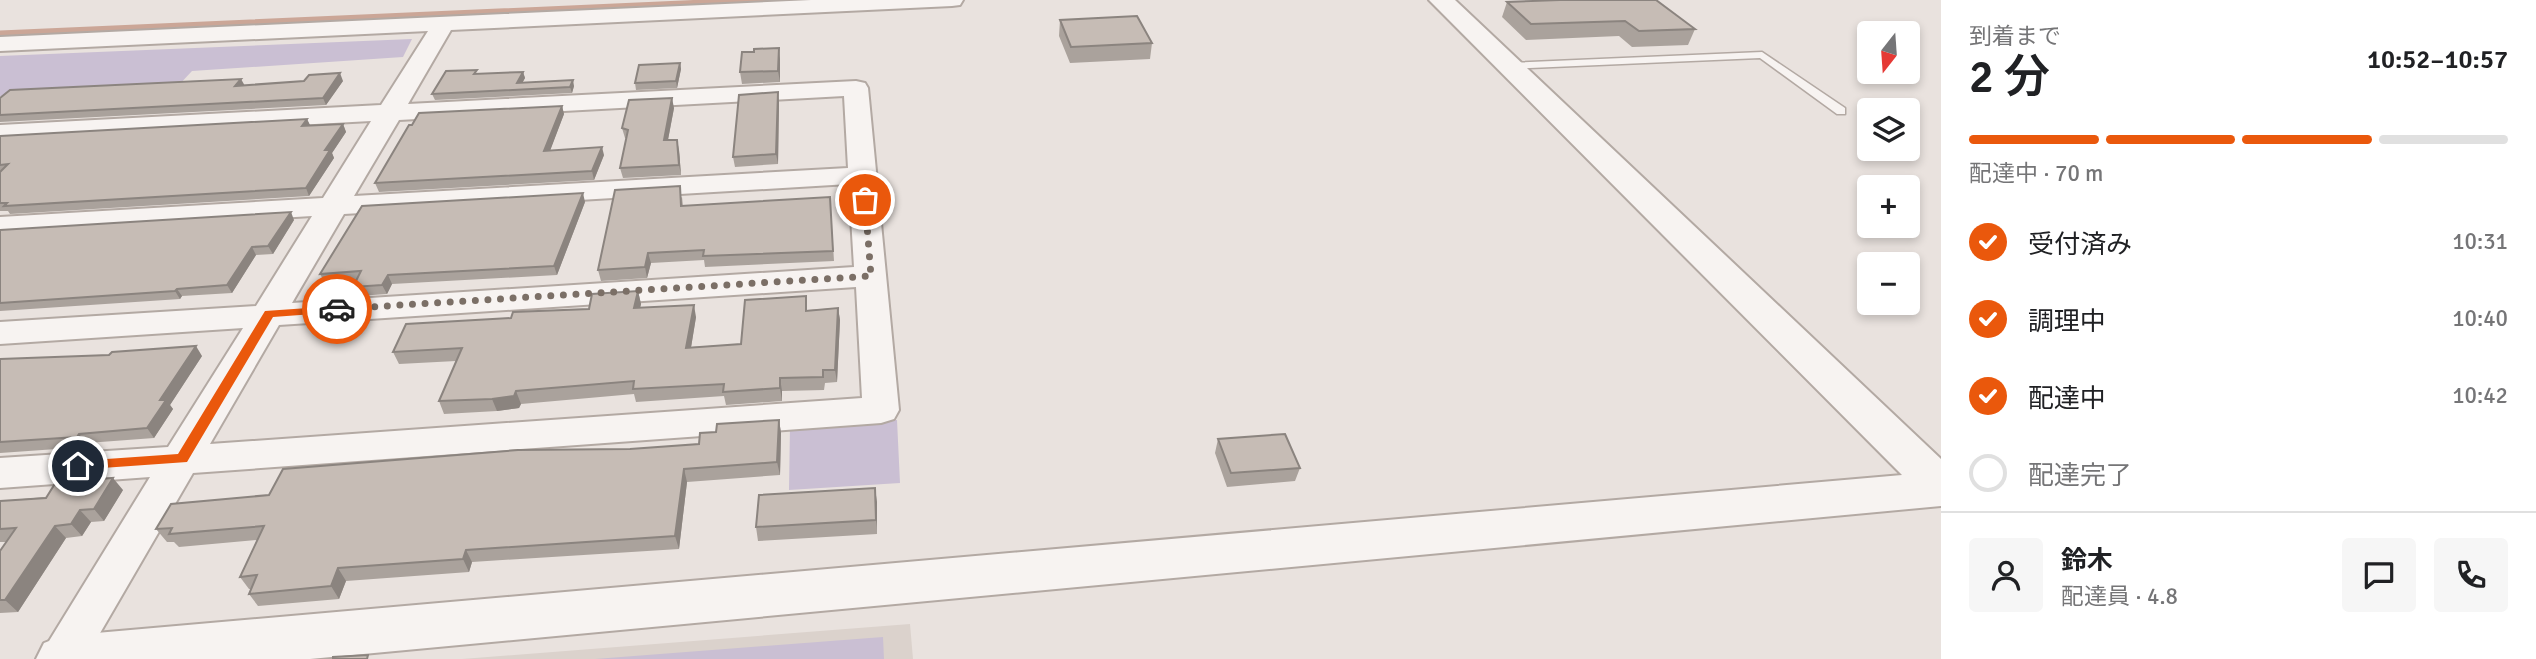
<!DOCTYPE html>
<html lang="ja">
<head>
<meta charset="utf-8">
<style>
	body { margin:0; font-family:Signika,"Noto Sans JP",sans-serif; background:#f6f6f6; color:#202124; height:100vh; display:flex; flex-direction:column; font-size:26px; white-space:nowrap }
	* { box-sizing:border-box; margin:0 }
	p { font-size:23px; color:#757577 }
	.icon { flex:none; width:38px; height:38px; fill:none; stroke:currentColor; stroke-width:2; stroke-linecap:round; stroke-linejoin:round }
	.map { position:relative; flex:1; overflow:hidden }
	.details { display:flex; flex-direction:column; background:#fff; width:595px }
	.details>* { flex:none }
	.needle { width:46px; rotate:197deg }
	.fabs { position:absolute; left:1857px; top:21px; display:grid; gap:14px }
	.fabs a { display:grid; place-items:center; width:63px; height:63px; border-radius:7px; background:#fff; box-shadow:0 4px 10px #0003; font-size:35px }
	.pin { position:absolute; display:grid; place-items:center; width:60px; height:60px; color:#fff; margin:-30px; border:4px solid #fff; border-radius:50%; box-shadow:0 2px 7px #0007 }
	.courier { position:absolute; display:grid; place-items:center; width:70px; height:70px; margin:-35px; border:5px solid #ea580c; border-radius:50%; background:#fff; color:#222; box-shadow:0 2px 9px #0007 }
	.headline em { font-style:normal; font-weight:600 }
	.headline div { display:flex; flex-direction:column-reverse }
	.headline { display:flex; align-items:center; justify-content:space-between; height:119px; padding:0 28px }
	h1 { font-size:46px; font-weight:600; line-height:52px }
	.bar { display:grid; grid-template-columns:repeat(4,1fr); gap:10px 7px; align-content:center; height:84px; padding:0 28px }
	.bar i { height:9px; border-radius:5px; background:#e0e0e0 }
	.bar .active { background:#ea580c }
	.bar p { grid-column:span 4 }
	.line { display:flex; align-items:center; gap:18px; padding:0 28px; border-top:2px solid #e0e0e0 }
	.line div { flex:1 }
	.round { display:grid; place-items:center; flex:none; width:74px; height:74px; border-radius:7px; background:#f6f6f6 }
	ol { padding:0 28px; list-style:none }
	li { display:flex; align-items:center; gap:21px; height:77px }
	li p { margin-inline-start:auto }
	li .icon { padding:7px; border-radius:50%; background:#ea580c; color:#fff; stroke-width:4 }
	li:last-child { color:#757577 }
	li i { width:38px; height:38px; border:4px solid #e0e0e0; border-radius:50% }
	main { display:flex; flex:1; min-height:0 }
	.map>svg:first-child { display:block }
	.built { fill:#dbd2cc }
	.green { fill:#cabfd3 }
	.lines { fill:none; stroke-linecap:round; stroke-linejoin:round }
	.stream { stroke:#cba697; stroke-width:7 }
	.service-casing { stroke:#b3a9a3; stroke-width:3 }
	.minor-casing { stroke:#b3a9a3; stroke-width:4 }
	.tertiary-casing { stroke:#b3a9a3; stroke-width:4 }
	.service { fill:#f7f3f1; fill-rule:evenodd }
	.minor { fill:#f7f3f1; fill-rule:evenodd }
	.tertiary { fill:#f7f3f1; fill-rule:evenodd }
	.wall { fill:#aaa29c }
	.shaded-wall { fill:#8b847f }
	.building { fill:#c6bcb5; stroke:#8b847f; stroke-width:2 }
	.route { fill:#ea580c }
	.done { stroke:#7b6f66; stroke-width:7; stroke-dasharray:0 12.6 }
</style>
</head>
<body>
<main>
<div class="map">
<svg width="1941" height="659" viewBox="0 0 1941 659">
	<rect width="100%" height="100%" fill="#e9e2de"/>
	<!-- built -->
	<path class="built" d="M910 624 913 659H462Z"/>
	<!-- green -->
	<path class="green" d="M412 39 403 57 192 71 177 87 0 96V56Z
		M897 420 900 483 789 490 790 426Z
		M883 637 884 659H595Z"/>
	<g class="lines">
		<!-- stream -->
		<path class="stream" d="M0 34 773 0"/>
		<defs>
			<path id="service" d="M1762 52 1845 108V114H1837L1760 58 1509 69 1503 66 1509 63Z"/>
			<path id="minor" d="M811 0H963L960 5 952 6 451 30 408 104 856 81 865 83 868 88 899 410 894 419 881 423 193 473 85 659H38L150 477 0 488V458L168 447 243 328 0 344V322L256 306 312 216 0 235V217L323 198 371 121 0 141V125L381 105 428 31 0 51V37ZM844 96 848 168 354 196 399 120ZM849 184 854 267 292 303 344 214ZM856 287 862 398 210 444 279 325Z"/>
			<path id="tertiary" d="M1429 0H1455L1941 459V506L310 659H36L44 643 62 636 1902 475Z"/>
		</defs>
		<!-- service casing -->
		<use href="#service" class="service-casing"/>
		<!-- minor casing -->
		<use href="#minor" class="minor-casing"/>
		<!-- tertiary casing -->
		<use href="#tertiary" class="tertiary-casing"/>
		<!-- service -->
		<use href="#service" class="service"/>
		<!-- minor -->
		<use href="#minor" class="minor"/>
		<!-- tertiary -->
		<use href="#tertiary" class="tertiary"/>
	</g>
	<!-- wall -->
	<path class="wall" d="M1507 2 1695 29 1688 45 1632 47 1619 36 1526 40 1502 17Z
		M1060 20 1152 43 1150 59 1070 63 1059 36Z
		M780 59V82L742 84 740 72Z
		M680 63 681 69 677 88 636 90 635 83Z
		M523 72 525 78 522 83 574 86 572 93 435 100 432 94 478 74Z
		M343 81 326 105 0 122V98Z
		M779 102 778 164 735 167 733 157Z
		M562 106 564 114 550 150 604 155 594 180 379 192 375 183Z
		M674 108 668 140 679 150 681 175 623 178 620 168 626 138H625L622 128Z
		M307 119 310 126 343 124 346 132 332 153 334 158 309 196 10 214 8 211H0V136Z
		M682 197 683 206 830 197 834 261 705 267 704 260 651 263 647 278 601 281 598 270Z
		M585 202 557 275 392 284 387 294 358 296 353 287 356 281 325 283 320 274Z
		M294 220 273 254 256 255 232 293 182 296 180 299 0 311V230Z
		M638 291 641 304 640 308 696 317 691 347 741 344 807 310 838 308 840 320 837 382 825 383 824 390 782 391V401L726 405 724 396 636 402 634 394 521 404 519 408 497 411 444 414 439 401 456 361 399 364 393 352 511 318 589 309Z
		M202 356 170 405 173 409 154 438 87 443 85 447 0 453V359Z
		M779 420 781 433 780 475 687 482 679 549 472 562 469 572 346 581 339 599 258 606 249 594 251 589H249L240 577 257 540 179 547 174 542H167L156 529 269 495 630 449 699 444 716 432Z
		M1218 439 1300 468 1295 481 1227 487 1215 453Z
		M875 488 877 534 758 541 756 527Z
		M123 490 104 521 91 522 82 536 66 538 18 612 0 613V552L7 542H0V501Z"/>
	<!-- shaded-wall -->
	<path class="shaded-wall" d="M779 48 780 59V82L778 71Z
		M680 63 681 69 677 88 676 81Z
		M523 72 525 78 519 89 517 83Z
		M340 73 343 81 326 105 323 98Z
		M241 79 245 86H235Z
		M573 80 574 86 572 93 570 87Z
		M778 92 779 102 778 164 776 154Z
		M672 98 674 108 666 150 664 140Z
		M562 106 564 114 547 159 544 151Z
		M307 119 311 127 302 126Z
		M343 124 346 132 332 153 334 158 309 196 306 188 325 150Z
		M677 140 679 150 681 175 679 165Z
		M602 147 604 155 594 180 592 171Z
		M583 193 585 202 557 275 554 266Z
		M291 212 294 220 273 254 268 246Z
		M252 247 256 255 232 293 227 285Z
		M648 253 651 263 647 278 645 267Z
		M388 275 392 284 387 294 382 285Z
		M177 289 182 296 180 299 175 291Z
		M638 291 641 304 637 320 634 308Z
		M694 305 696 317 689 360 686 348Z
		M838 308 840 320 837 382 835 370Z
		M196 346 202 356 170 405 173 409 154 438 147 428 160 400Z
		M780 378 782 391V401L780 388Z
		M516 391 521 404 519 408 497 411 492 399Z
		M779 420 781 433 780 475 777 462Z
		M79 434 87 443 85 447 77 437Z
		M684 469 687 482 679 549 675 536Z
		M113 478 123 490 104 521 94 509Z
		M875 488 877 502V534L876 520Z
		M80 510 91 522 82 536 71 524Z
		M55 526 66 538 18 612 5 600Z
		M466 550 472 562 469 572 463 559Z
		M338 568 346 581 339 599 331 586Z"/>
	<!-- building -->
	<path class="building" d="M1560 0H1656L1695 29 1639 31 1625 21 1531 24 1507 2Z
		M1137 16 1152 43 1071 47 1060 20Z
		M779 48 778 71 740 72 742 52H754V49Z
		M680 63 676 81 635 83 639 65Z
		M477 70 474 74 523 72 517 83 573 80 570 87 432 94 446 71Z
		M340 73 323 98 0 115V98L10 90 241 79 235 86 304 81 309 75Z
		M778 92 776 154 733 157 739 95Z
		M672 98 664 140H677L679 165 620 168 628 130 622 128 629 100Z
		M562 106 544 151 602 147 592 171 375 183 409 125H412L419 113Z
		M307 119 302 126 343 124 325 150H330L306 188 4 206 7 203H0V172L8 164 0 165V136Z
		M680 186 681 206 830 197 833 251 703 256 704 250 648 253 645 267 598 270 615 190Z
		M583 193 554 266 388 275 382 285 353 287 361 271 320 274 362 206Z
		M291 212 268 246 252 247 227 285 177 289 175 291 0 303V230Z
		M638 291 634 308 694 305 686 348 741 344 745 300 806 296V311L838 308 835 370H823V377L780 378V388L723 392 724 384 633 389 634 381 516 391 514 396 492 399 439 401 462 348 393 352 406 324 511 318 513 312 589 309 592 294Z
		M196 346 160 400H166L147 428 79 434 77 437 0 442V359L109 355 112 352Z
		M779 420 777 462 684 469 675 536 466 550 463 559 338 568 331 586 249 594 257 575 240 577 264 526 169 534 172 528 156 529 171 504 269 495 283 469 518 450 630 449 699 444 700 433 716 432 717 424Z
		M1285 434 1300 468 1231 473 1218 439Z
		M113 478 94 509 80 510 71 524 55 526 5 600H0V551L16 528 0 529V501L46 498 56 482Z
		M875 488 876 520 756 527 759 495Z
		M368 655 367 659H333V657Z"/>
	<!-- route -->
	<path class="route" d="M337 306 341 307V312L273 317 187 462 74 470V463L78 461 178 454 265 311Z"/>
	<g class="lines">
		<!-- done -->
		<path class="done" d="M337 309 871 276 865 200"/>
	</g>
</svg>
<div class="fabs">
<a><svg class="needle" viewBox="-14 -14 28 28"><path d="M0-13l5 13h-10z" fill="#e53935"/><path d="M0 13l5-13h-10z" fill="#757577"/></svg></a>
<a><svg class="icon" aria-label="layers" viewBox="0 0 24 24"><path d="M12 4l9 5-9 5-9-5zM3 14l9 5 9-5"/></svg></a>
<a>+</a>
<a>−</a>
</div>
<div class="pin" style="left:865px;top:200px;background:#ea580c"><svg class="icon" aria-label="bag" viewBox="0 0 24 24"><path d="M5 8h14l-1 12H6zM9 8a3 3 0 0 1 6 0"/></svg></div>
<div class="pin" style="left:78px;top:466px;background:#1f2937"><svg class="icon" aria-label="home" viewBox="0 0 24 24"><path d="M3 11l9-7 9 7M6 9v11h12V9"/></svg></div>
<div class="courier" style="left:337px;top:309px"><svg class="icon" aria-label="car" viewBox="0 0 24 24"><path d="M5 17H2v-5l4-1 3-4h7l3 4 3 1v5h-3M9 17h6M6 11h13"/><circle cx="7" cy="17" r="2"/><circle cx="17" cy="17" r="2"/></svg></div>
</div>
<section class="details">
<div class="headline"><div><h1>2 分</h1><p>到着まで</p></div><em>10:52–10:57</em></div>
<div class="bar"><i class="active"></i><i class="active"></i><i class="active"></i><i></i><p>配達中 · 70 m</p></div>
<ol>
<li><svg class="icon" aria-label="check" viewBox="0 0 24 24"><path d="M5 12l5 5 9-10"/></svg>受付済み<p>10:31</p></li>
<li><svg class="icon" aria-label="check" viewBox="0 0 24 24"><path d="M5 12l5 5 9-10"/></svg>調理中<p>10:40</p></li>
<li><svg class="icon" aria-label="check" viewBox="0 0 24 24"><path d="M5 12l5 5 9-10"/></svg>配達中<p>10:42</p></li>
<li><i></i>配達完了</li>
</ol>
<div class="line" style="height:126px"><a class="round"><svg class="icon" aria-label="person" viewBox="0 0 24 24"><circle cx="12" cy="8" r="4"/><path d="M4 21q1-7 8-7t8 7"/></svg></a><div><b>鈴木</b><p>配達員 · 4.8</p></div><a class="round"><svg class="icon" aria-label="chat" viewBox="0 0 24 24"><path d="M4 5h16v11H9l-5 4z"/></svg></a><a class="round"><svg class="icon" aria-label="phone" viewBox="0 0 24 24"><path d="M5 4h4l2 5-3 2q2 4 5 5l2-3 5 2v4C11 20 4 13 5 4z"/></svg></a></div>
</section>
</main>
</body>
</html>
